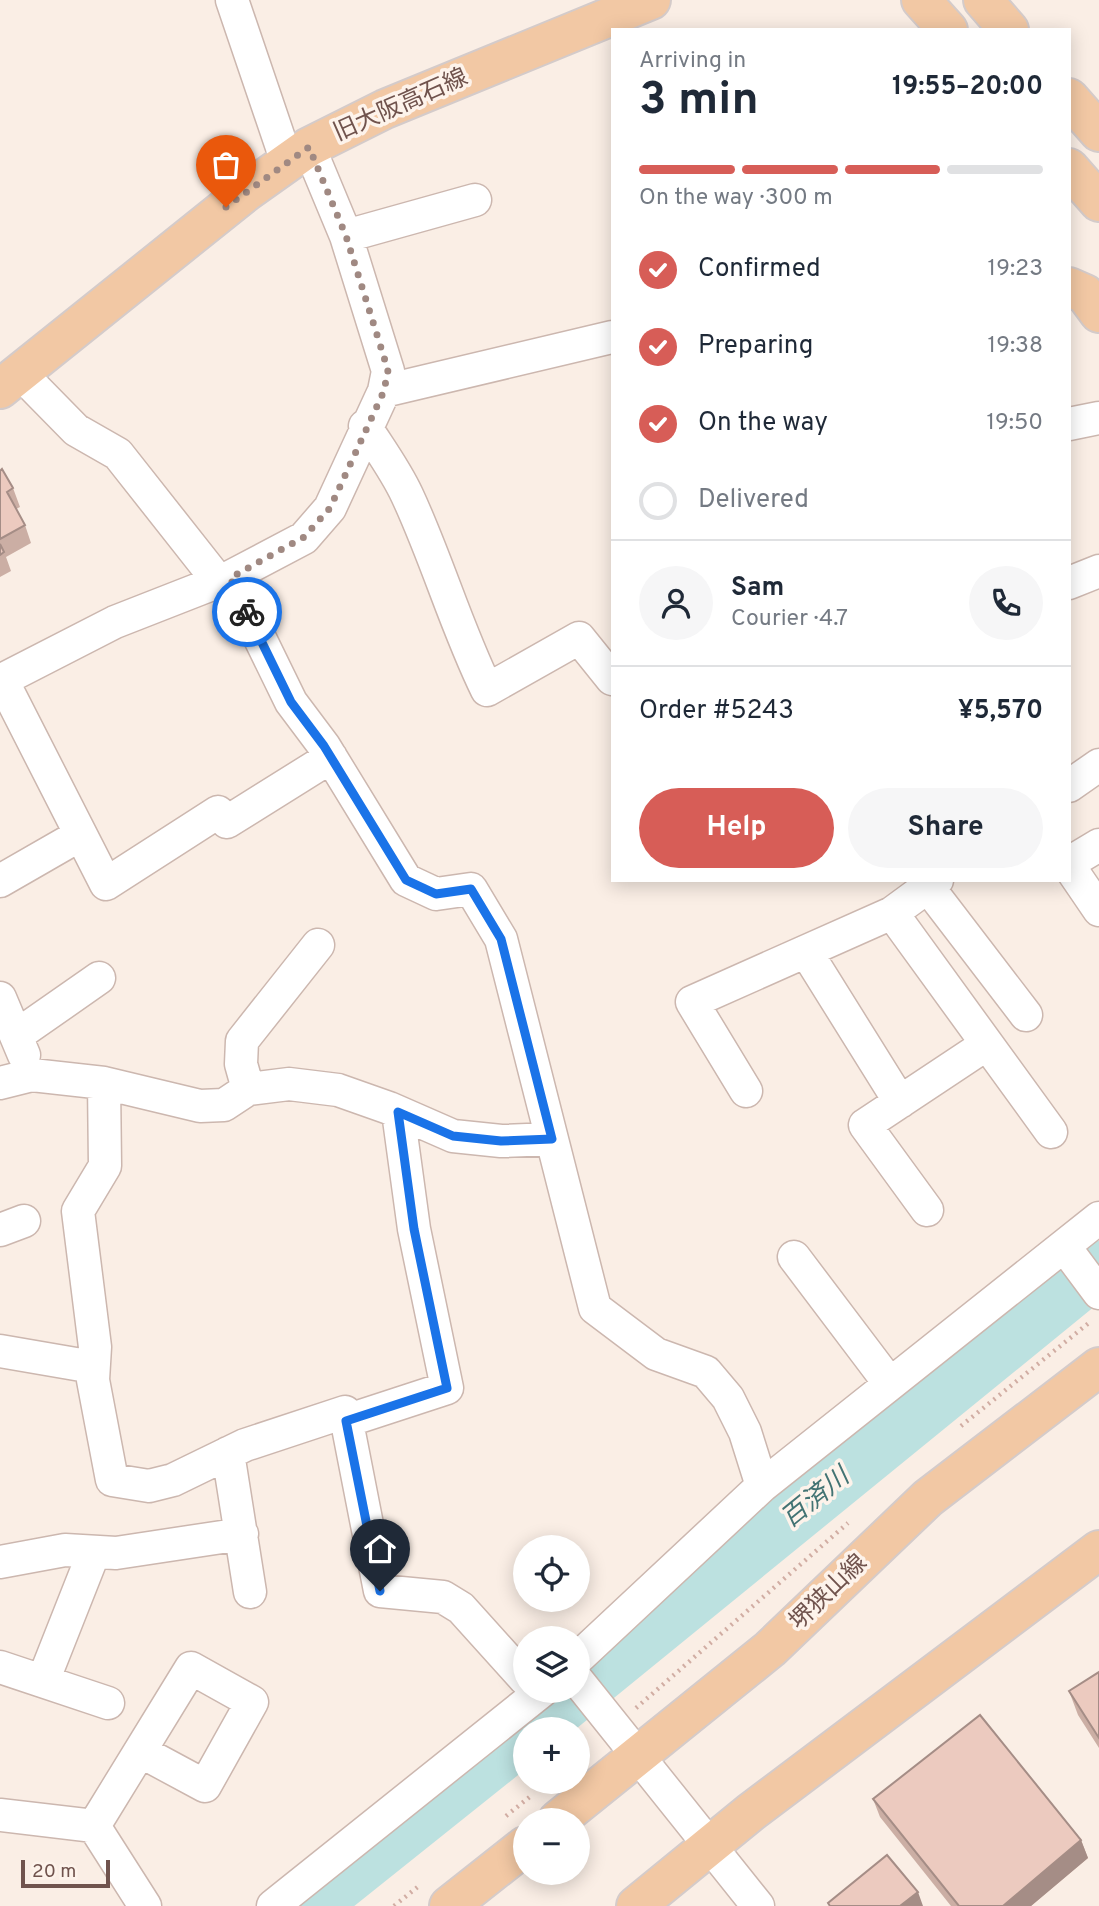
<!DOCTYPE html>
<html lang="en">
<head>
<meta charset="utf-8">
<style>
	body { margin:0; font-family:Overpass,"Noto Sans JP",sans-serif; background:#f6f6f7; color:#1f2937; height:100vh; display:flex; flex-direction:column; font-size:26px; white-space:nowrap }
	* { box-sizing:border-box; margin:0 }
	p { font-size:23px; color:#747a83 }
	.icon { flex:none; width:38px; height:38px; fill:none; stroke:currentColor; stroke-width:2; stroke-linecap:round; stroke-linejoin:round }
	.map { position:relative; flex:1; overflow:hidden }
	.sheet { position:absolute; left:611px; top:28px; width:460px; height:854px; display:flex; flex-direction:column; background:#fff; border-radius:0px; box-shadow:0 4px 18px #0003 }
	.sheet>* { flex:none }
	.controls { position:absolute; left:513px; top:1535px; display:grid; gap:14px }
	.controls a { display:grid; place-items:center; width:77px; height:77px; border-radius:50%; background:#fff; box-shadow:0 4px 18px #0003; font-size:35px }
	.scale { position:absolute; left:21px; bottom:18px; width:89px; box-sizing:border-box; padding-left:7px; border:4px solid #70534d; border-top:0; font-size:19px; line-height:24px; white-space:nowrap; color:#70534d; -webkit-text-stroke:5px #fdf3eb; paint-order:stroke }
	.pin { position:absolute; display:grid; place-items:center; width:60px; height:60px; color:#fff; margin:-72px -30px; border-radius:50% 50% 50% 0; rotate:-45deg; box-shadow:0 0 7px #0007 }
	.pin .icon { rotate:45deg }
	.courier { position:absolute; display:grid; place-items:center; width:70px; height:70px; margin:-35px; border:5px solid #1a73e8; border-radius:50%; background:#fff; color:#222; box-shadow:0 2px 9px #0007 }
	.summary em { font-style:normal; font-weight:700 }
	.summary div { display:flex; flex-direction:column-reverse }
	.summary { display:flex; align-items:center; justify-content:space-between; height:119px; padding:0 28px }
	h1 { font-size:46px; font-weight:700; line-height:52px }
	.bar { display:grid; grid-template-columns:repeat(4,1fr); gap:10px 7px; align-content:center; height:84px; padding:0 28px }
	.bar i { height:9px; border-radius:5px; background:#e0e1e3 }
	.bar .on { background:#d75d57 }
	.bar p { grid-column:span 4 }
	.line { display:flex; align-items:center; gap:18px; padding:0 28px; border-top:2px solid #e0e1e3 }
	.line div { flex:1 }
	.round { display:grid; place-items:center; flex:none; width:74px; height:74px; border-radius:37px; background:#f6f6f7 }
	ol { padding:0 28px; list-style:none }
	li { display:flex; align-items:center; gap:21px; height:77px }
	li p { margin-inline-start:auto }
	li .icon { padding:7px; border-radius:50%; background:#d75d57; color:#fff; stroke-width:4 }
	li:last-child { color:#747a83 }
	li i { width:38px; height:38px; border:4px solid #e0e1e3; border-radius:50% }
	.cta { display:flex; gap:14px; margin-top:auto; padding:14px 28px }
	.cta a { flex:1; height:80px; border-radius:42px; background:#d75d57; color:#fff; font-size:28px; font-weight:700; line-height:80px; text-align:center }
	.cta a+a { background:#f6f6f7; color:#1f2937 }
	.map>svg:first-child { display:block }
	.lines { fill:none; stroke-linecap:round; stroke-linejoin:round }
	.river { stroke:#bce1e0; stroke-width:54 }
	.minor-casing { stroke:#ccb7af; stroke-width:35 }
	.primary-casing { stroke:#d4cbca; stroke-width:42 }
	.path { stroke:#d1ada3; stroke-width:4.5; stroke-dasharray:2 5; stroke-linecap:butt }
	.minor { stroke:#fff; stroke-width:32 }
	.primary { stroke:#f2c8a4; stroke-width:38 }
	.wall { fill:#cbaea4 }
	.shaded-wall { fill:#a58d86 }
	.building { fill:#eccabf; stroke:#a58d86; stroke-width:2 }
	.done { stroke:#a08982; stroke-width:7; stroke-dasharray:0 12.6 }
	.route { stroke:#1a73e8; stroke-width:9 }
	.labels { text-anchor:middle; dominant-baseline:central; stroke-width:7; stroke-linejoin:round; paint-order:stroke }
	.street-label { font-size:24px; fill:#70534d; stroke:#fdf3eb }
	.water-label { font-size:26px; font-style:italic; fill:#427373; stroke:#fdf3eb }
</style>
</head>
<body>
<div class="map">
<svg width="1099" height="1906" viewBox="0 0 1099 1906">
	<rect width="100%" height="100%" fill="#faeee5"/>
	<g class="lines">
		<!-- river -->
		<path class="river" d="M533 1729 1099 1268
			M311 1906 525 1735"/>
		<defs>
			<path id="minor" d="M232 0 287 162
				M346 236 475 200
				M20 373 76 430 118 454 219 582
				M384 391 612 337
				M1069 424 1099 418
				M365 426C379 448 396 471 407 495 437 559 456 627 487 690L579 638 612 679
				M230 577 291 702 324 746 406 880 436 894 471 889 501 939 595 1308 656 1354 706 1372 728 1398 745 1432 762 1486 578 1658
				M1069 583 1099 571
				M2 680 106 884 218 812 227 822 331 757
				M0 681 115 622 230 577 304 538 330 508 384 391 388 371 346 236 309 147
				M1069 786 1099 765
				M1069 863 1099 845
				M1069 866 1099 910
				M0 881 80 835
				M928 887 1026 1015
				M892 913 1051 1132
				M807 953 900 1102
				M0 998 24 1055
				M16 1036 99 978
				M0 1083 32 1075 104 1083 200 1106 224 1105 248 1089 289 1084 338 1090 389 1108 453 1136 501 1141 552 1139
				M104 1083 105 1166 78 1211 95 1347 93 1380 112 1480 149 1486 173 1480 245 1445 345 1412 380 1591 443 1597 461 1608 525 1679
				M248 1089 241 1064 242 1041 318 945
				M746 1091 692 1002 892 913 937 880
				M927 1210 865 1125 987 1044
				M0 1230 24 1221
				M1064 1246 1099 1293
				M794 1257 890 1384
				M0 1351 93 1367
				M346 1421 447 1388 414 1229 398 1112
				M228 1453 250 1592
				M762 1486 1099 1218
				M0 1562 65 1550 116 1553 242 1534
				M0 1667 108 1703
				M43 1681 94 1552
				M578 1681 758 1906
				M0 1815 94 1826 145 1906
				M94 1826 191 1668 252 1702 205 1786 140 1751
				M273 1906 543 1690"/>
			<path id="primary" d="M921 0 948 30
				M983 0 1009 30
				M1069 98 1099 132
				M1069 168 1099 202
				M1069 287 1085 294 1099 313
				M0 389 247 191 309 147 385 109 651 0
				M558 1820 770 1649 928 1498 1099 1367
				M449 1906 525 1846
				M636 1906 751 1812 1099 1550"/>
		</defs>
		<!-- minor casing -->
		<use href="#minor" class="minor-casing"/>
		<!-- primary casing -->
		<use href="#primary" class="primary-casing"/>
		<!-- path -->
		<path class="path" d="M961 1426 1090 1322
			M636 1708 848 1523
			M506 1816 532 1795
			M394 1906 420 1885"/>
		<!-- minor -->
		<use href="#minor" class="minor"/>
		<!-- primary -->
		<use href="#primary" class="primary"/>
	</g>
	<!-- wall -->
	<path class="wall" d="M0 471 13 488 20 507 16 509 25 525 31 543 6 557 11 571 0 577Z
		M1099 1672V1748L1078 1715 1069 1691Z
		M873 1799 1081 1840 1088 1858 1031 1906H951L880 1817Z"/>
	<!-- shaded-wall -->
	<path class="shaded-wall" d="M1081 1840 1088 1858 1031 1906H1003Z
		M918 1892 923 1906H900Z"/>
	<!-- building -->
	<path class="building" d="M2 469 13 488 7 492 25 525 0 539V471Z
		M0 544 4 552 0 555Z
		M1099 1672V1738L1069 1691Z
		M980 1715 1081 1840 1003 1906H959L873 1799Z
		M887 1855 918 1892 900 1906H830L828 1903Z"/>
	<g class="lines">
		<!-- done -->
		<path class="done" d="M226 207 309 147 346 236 388 370 384 391 330 508 304 537 230 578 247 612"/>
		<!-- route -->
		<path class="route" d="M247 612 291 702 324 746 406 880 436 894 471 889 501 939 552 1139 501 1141 453 1136 398 1112 414 1229 447 1388 346 1421 380 1591"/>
	</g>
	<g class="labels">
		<!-- street labels -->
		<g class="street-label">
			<text transform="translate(401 106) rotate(-24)">旧大阪高石線</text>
			<text transform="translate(829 1593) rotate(-44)">堺狭山線</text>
		</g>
		<!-- water labels -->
		<g class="water-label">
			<text transform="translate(816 1499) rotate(-39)">百済川</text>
		</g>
	</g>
</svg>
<div class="controls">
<a><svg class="icon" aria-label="locate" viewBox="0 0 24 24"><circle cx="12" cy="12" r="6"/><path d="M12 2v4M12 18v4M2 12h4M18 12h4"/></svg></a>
<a><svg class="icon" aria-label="layers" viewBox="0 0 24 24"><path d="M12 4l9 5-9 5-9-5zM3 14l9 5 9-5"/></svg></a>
<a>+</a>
<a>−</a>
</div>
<div class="scale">20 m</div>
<div class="pin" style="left:226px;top:207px;background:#ea580c"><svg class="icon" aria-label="bag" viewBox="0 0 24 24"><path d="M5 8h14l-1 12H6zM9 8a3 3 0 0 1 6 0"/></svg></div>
<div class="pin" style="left:380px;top:1591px;background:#1f2937"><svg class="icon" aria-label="home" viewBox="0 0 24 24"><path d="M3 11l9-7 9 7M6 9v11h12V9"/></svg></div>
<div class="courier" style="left:247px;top:612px"><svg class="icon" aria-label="bike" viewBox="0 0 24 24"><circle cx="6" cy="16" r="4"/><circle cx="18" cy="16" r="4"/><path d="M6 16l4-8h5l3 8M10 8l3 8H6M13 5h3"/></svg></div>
<section class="sheet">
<div class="summary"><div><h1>3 min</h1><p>Arriving in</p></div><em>19:55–20:00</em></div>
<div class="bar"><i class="on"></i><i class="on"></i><i class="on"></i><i></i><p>On the way · 300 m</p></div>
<ol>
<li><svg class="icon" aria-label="check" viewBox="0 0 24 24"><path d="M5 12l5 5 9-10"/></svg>Confirmed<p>19:23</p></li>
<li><svg class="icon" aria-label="check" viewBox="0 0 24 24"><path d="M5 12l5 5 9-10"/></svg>Preparing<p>19:38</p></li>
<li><svg class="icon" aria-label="check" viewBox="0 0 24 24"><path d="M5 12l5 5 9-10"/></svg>On the way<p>19:50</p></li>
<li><i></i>Delivered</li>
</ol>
<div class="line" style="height:126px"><a class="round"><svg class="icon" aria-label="person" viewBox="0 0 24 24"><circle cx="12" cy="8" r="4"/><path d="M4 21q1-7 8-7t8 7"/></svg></a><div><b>Sam</b><p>Courier · 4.7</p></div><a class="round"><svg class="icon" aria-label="phone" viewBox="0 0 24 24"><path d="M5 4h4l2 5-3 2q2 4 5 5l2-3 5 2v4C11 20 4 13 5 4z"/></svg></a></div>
<div class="line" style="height:91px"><div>Order #5243</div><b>¥5,570</b></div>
<div class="cta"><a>Help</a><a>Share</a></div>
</section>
</div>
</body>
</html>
